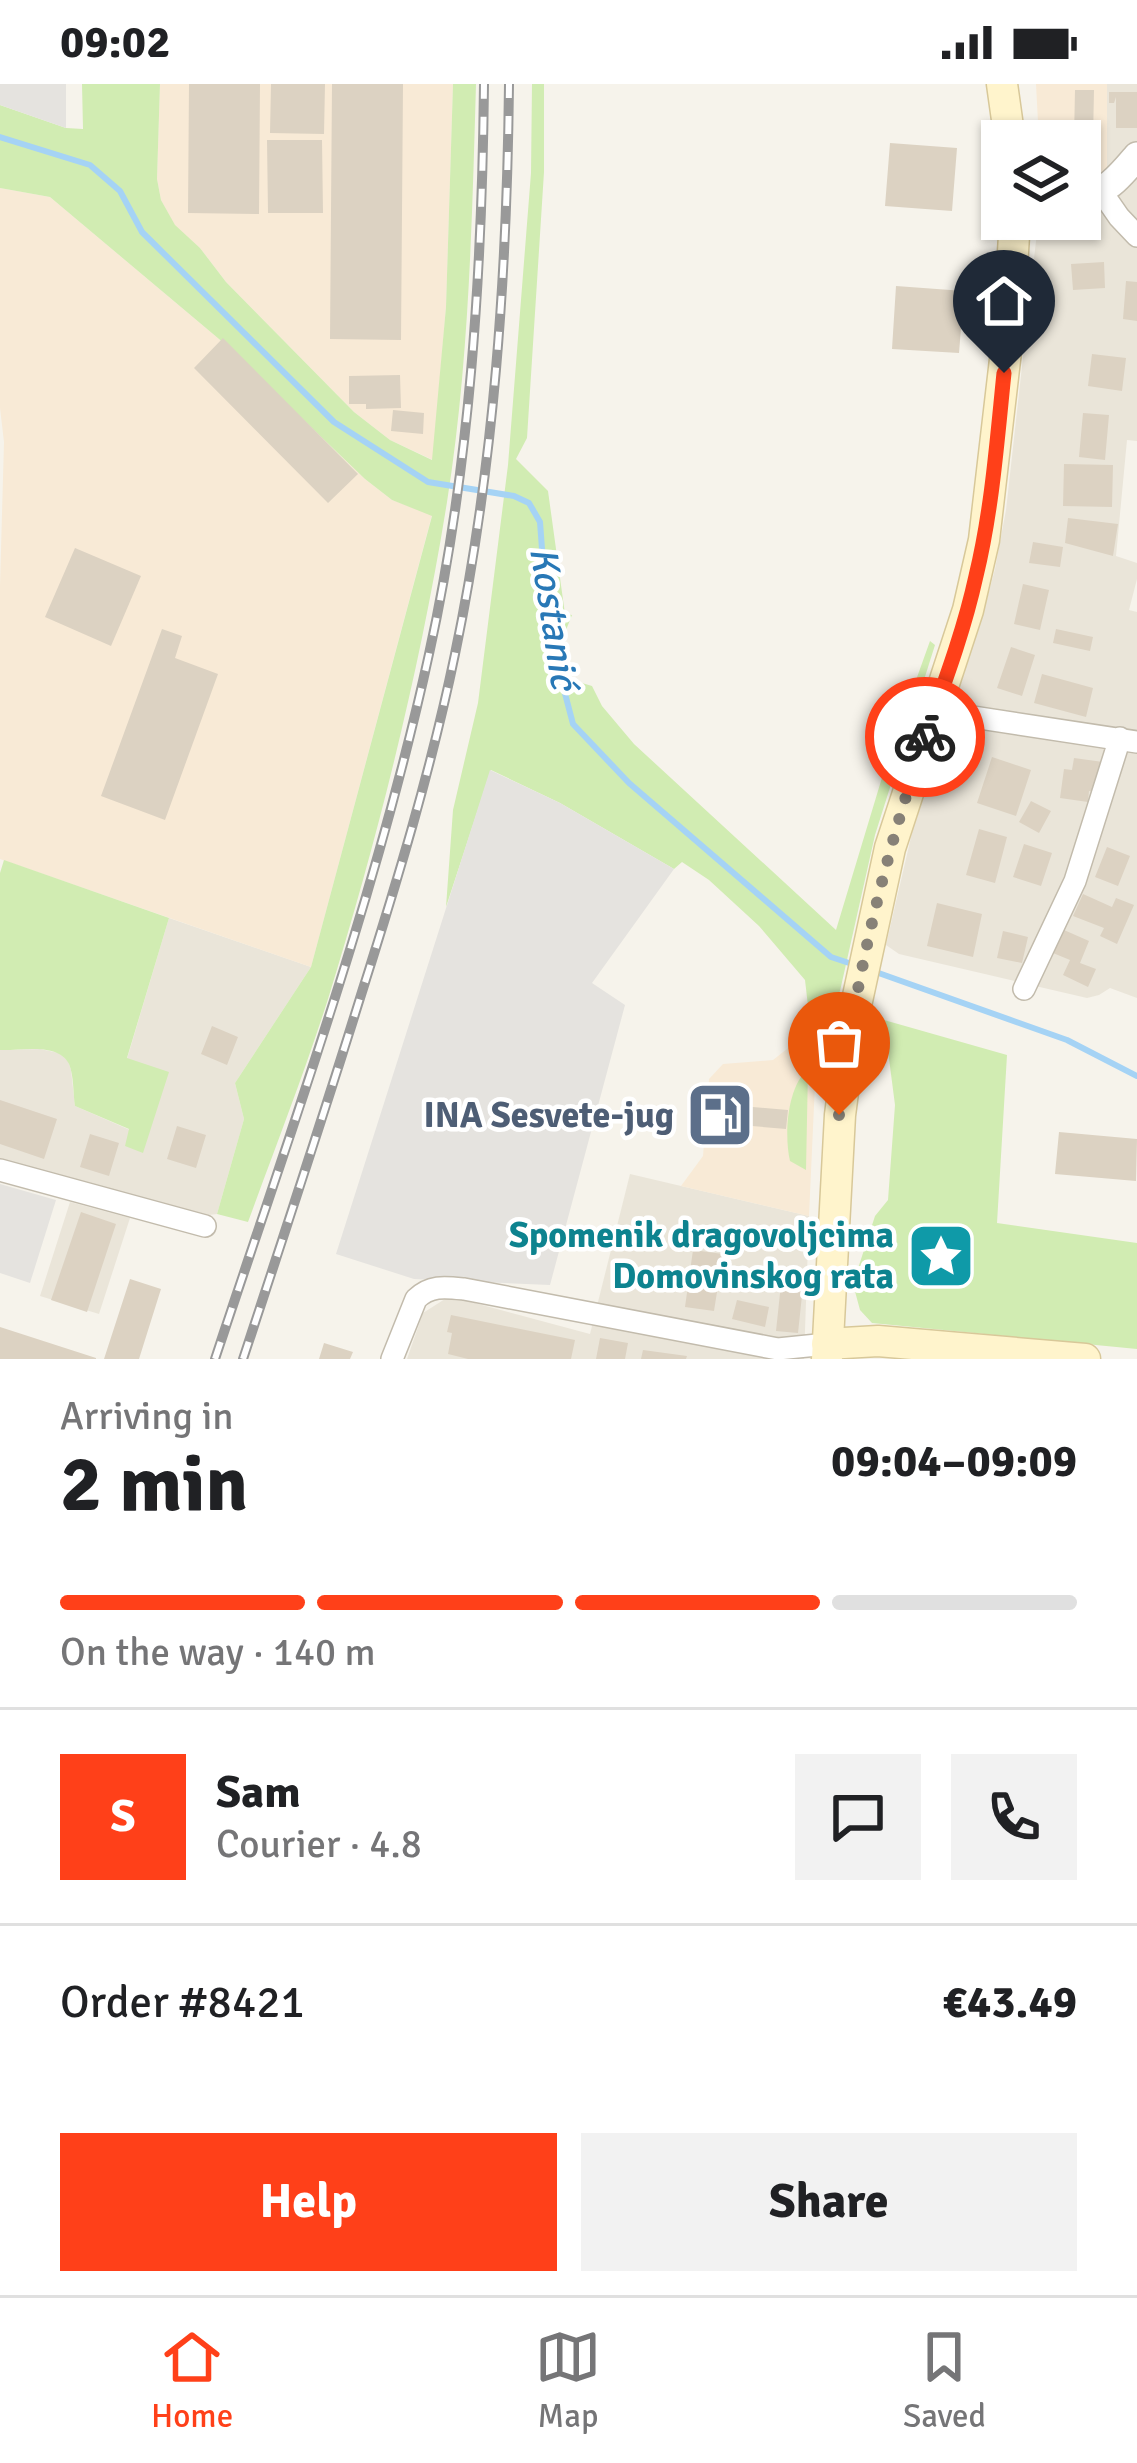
<!DOCTYPE html>
<html lang="en">
<head>
<meta charset="utf-8">
<style>
	body { margin:0; font-family:Signika,sans-serif; background:#f2f2f2; color:#202124; height:100vh; display:flex; flex-direction:column; font-size:45px; white-space:nowrap }
	* { box-sizing:border-box; margin:0 }
	p { font-size:39px; color:#757577 }
	.icon { flex:none; width:66px; height:66px; fill:none; stroke:currentColor; stroke-width:2; stroke-linecap:round; stroke-linejoin:round }
	.map { position:relative; height:1275px; overflow:hidden }
	.side { display:flex; flex-direction:column; background:#fff; flex:1 }
	.side>* { flex:none }
	.buttons { position:absolute; left:981px; top:36px; display:grid; gap:24px }
	.buttons a { display:grid; place-items:center; width:120px; height:120px; border-radius:0px; background:#fff; box-shadow:0 3px 9px #0004; font-size:60px }
	.pin { position:absolute; display:grid; place-items:center; width:102px; height:102px; color:#fff; margin:-123px -51px; border-radius:50% 50% 50% 0; rotate:-45deg; box-shadow:0 0 12px #0007 }
	.pin .icon { rotate:45deg }
	.courier { position:absolute; display:grid; place-items:center; width:120px; height:120px; margin:-60px; border:9px solid #ff4019; border-radius:50%; background:#fff; color:#222; box-shadow:0 3px 15px #0007 }
	.head em { font-style:normal; font-weight:700 }
	.head div { display:flex; flex-direction:column-reverse }
	.head { display:flex; align-items:center; justify-content:space-between; height:204px; padding:0 60px }
	h1 { font-size:78px; font-weight:700; line-height:90px }
	.bar { display:grid; grid-template-columns:repeat(4,1fr); gap:18px 12px; align-content:center; height:144px; padding:0 60px }
	.bar i { height:15px; border-radius:9px; background:#e0e0e0 }
	.bar .active { background:#ff4019 }
	.bar p { grid-column:span 4 }
	.line { display:flex; align-items:center; gap:30px; padding:0 60px; border-top:3px solid #e0e0e0 }
	.line div { flex:1 }
	.round { display:grid; place-items:center; flex:none; width:126px; height:126px; border-radius:0px; background:#f2f2f2 }
	.button { display:flex; gap:24px; margin-top:auto; padding:24px 60px }
	.button a { flex:1; height:138px; border-radius:0px; background:#ff4019; color:#fff; font-size:48px; font-weight:700; line-height:138px; text-align:center }
	.button a+a { background:#f2f2f2; color:#202124 }
	.status { display:flex; justify-content:space-between; align-items:center; height:84px; padding:0 60px; background:#fff; direction:ltr }
	.status svg { height:33px; fill:currentColor }
	.tab-bar { display:flex; justify-content:space-around; align-items:center; height:168px; border-top:3px solid #e0e0e0; background:#fff; font-size:33px; color:#757577 }
	.tab-bar a { display:grid; justify-items:center; gap:6px }
	.tab-bar .active { color:#ff4019 }
	.map>svg:first-child { display:block }
	.residential { fill:#eae5d9 }
	.commercial { fill:#f8ead6 }
	.green { fill:#d1ecb2 }
	.parking { fill:#e5e3df }
	.lines { fill:none; stroke-linecap:round; stroke-linejoin:round }
	.stream { stroke:#a5d3f5; stroke-width:6 }
	.building { fill:#dcd2c2 }
	.minor-casing { stroke:#c2bbac; stroke-width:24 }
	.tertiary-casing { stroke:#c2bbac; stroke-width:30 }
	.secondary-casing { stroke:#d8c899; stroke-width:33 }
	.minor { stroke:#fff; stroke-width:21 }
	.tertiary { stroke:#fff; stroke-width:27 }
	.secondary { stroke:#fff4cc; stroke-width:30 }
	.rail-casing { stroke:#999; stroke-width:10 }
	.rail { stroke:#fff; stroke-width:6; stroke-dasharray:18; stroke-linecap:butt }
	.done { stroke:#878177; stroke-width:12; stroke-dasharray:0 21.6 }
	.route { stroke:#ff4019; stroke-width:15 }
	.labels { text-anchor:middle; dominant-baseline:central; stroke-width:9; stroke-linejoin:round; paint-order:stroke }
	.service-label { font-size:36px; font-weight:bold; fill:#4e5e75; stroke:#fff; text-anchor:end }
	.culture-label { font-size:36px; font-weight:bold; fill:#0d838f; stroke:#fff; text-anchor:end }
	.water-label { font-size:39px; font-style:italic; fill:#2878b6; stroke:#fff }
</style>
</head>
<body>
<div class="status"><b>09:02</b><svg viewBox="0 0 49 12"><path d="M0 12V9h3v3zM5 12V6h3v6zM10 12V3h3v9zM15 12V0h3v12zM26 1h20v11H26zM47 4h2v5h-2z"/></svg></div>
<div class="map">
<svg width="1137" height="1275" viewBox="0 0 1137 1275">
	<rect width="100%" height="100%" fill="#f6f3eb"/>
	<!-- residential -->
	<path class="residential" d="M1107 0H1137V57L1115 85 1107 90Z
		M1137 84V357L1127 356 1116 472 1137 479V495L1129 526 1137 528V914L1110 904 1099 911 1087 914 899 870 886 861 918 723 982 534 995 485 1006 426 1037 148 1046 135H1080V127L1097 123 1118 107Z
		M169 834 311 883 235 999 244 1035 217 1130 200 1132 0 1078V966L40 965 59 969 68 977 71 986 75 1022 130 1046 143 1069 127 975Z
		M630 1090 809 1132 804 1275H407L423 1229 445 1215 456 1214 590 1250Z
		M70 1118 130 1134 99 1230 40 1212Z"/>
	<!-- commercial -->
	<path class="commercial" d="M160 0H453L446 223 433 376 390 356 354 328 226 198 200 164 175 142 161 116 157 95Z
		M1036 0H1107V90L1080 100V57H1039Z
		M0 104 50 113 219 255 365 395 392 416 432 431 311 883 0 775V502L4 358 0 324Z
		M826 934 815 1000 809 1132 681 1102 703 1072 709 995 723 980 773 976Z"/>
	<!-- green -->
	<path class="green" d="M82 0H160L157 95 161 116 175 141 200 164 226 198 354 328 390 356 432 376 446 223 453 0H476C472 139 469 280 447 418 420 586 378 753 328 915 304 990 275 1064 248 1138L217 1130 244 1035 235 999 311 883 432 432 392 416 365 395 219 255 50 113 0 104V21L66 44 83 45Z
		M532 0H544V88L527 354 516 375 548 407 565 530 572 531 564 551 572 596 592 602 602 622 634 660 836 846 887 677 930 557 935 561 875 751 840 907 826 934 811 948 805 896 759 842 709 796 682 778 674 785 560 719 491 686 446 823 453 726 478 619 508 381 531 89Z
		M4 776 169 834 127 974 169 988 143 1069 125 1062 129 1045 75 1022C73 1009 74 992 69 980 58 958 20 967 0 966V789Z
		M884 936 1007 971 997 1139 1137 1159V1265L872 1239 860 1226 853 1200 875 1132 888 1116 895 1021Z
		M808 985 806 1086 790 1077C784 1051 787 1003 808 985Z"/>
	<!-- parking -->
	<path class="parking" d="M0 0H66V44L0 21Z
		M490 686 560 719 674 785 592 899 625 921 550 1201 414 1195 336 1170Z
		M0 1100 56 1116 30 1199 0 1189Z"/>
	<g class="lines">
		<!-- stream -->
		<path class="stream" d="M0 53 90 81 120 107 142 148 334 338 428 398 514 412 529 419 540 438 548 545 573 640 629 699 831 873 855 881
			M873 887 1067 956 1137 992"/>
	</g>
	<!-- building -->
	<path class="building" d="M189 0H260L259 130 188 129Z
		M271 0H325L324 50 270 49Z
		M332 0H403L401 256 330 255Z
		M1075 6H1094L1093 55 1074 54Z
		M1109 8H1137V44H1116V13L1114 19H1109Z
		M267 56H322L323 129H268Z
		M890 59 957 64 952 127 885 122Z
		M1104 178 1105 204 1073 206 1071 180Z
		M1126 197 1137 198V237L1123 235Z
		M896 202 964 207 959 269 892 265Z
		M223 254 358 390 328 419 194 284Z
		M1092 270 1126 274 1122 307 1088 302Z
		M400 291 401 324 366 325V320H349V292Z
		M393 326 424 329 423 350 391 347Z
		M1083 329 1109 331 1105 376 1079 373Z
		M1064 380 1113 381 1112 423 1063 422Z
		M1068 434 1118 440 1113 472 1065 459Z
		M1033 458 1063 463 1060 483 1029 479Z
		M75 464 141 492 111 562 45 533Z
		M1023 500 1049 506 1040 546 1014 540Z
		M162 545 182 552 175 574 218 590 165 736 101 712Z
		M1056 545 1093 553 1090 567 1053 559Z
		M1011 563 1035 571 1022 612 997 604Z
		M1042 590 1093 604 1086 633 1034 619Z
		M992 673 1031 686 1016 732 977 719Z
		M1074 674 1103 678 1099 708 1089 707 1088 718 1060 714 1064 685 1072 686Z
		M1031 717 1051 727 1039 749 1019 738Z
		M979 745 1007 753 995 799 966 791Z
		M1024 760 1052 769 1041 802 1013 793Z
		M1107 763 1130 772 1118 802 1095 793Z
		M1083 810 1112 823 1116 814 1134 821 1117 860 1100 852 1104 844 1073 832Z
		M937 819 982 830 973 873 927 862Z
		M1064 846 1089 857 1080 879 1096 885 1088 903 1063 891 1070 876 1053 869Z
		M1003 847 1028 853 1022 879 997 874Z
		M212 942 238 953 227 981 201 970Z
		M712 1013 730 1014V1021L788 1026 786 1045 728 1040V1047L710 1045Z
		M0 1016 57 1035 44 1075 0 1060Z
		M177 1042 206 1051 196 1084 167 1075Z
		M1059 1048 1137 1055 1136 1097 1055 1090Z
		M90 1050 119 1059 109 1092 80 1083Z
		M81 1128 116 1140 87 1228 51 1216Z
		M693 1166 723 1170 714 1227 685 1223Z
		M130 1195 161 1205 139 1275H104Z
		M781 1200 803 1202 798 1249 776 1247Z
		M737 1216 769 1223 765 1243 732 1235Z
		M451 1231 575 1256 571 1275H468L448 1270 452 1249 447 1248Z
		M0 1243 96 1274V1275H0Z
		M600 1254 628 1259 625 1275H596Z
		M324 1259 353 1268 350 1275H319Z
		M643 1266 687 1272 686 1275H641Z"/>
	<g class="lines">
		<defs>
			<path id="minor" d="M1101 107 1119 133 1137 152
				M934 627 1137 658
				M1024 905 1075 797 1120 654
				M0 1086 205 1142
				M392 1275 416 1215C430 1201 445 1203 464 1205L778 1265 827 1260"/>
			<path id="tertiary" d="M1080 113C1107 109 1120 92 1137 72"/>
			<path id="secondary" d="M1002 0 1010 57
				M827 1260 878 1257 1085 1275
				M827 1275 840 1031 852 940 890 764 968 526 984 456 1008 250 1015 135"/>
		</defs>
		<!-- minor casing -->
		<use href="#minor" class="minor-casing"/>
		<!-- tertiary casing -->
		<use href="#tertiary" class="tertiary-casing"/>
		<!-- secondary casing -->
		<use href="#secondary" class="secondary-casing"/>
		<!-- minor -->
		<use href="#minor" class="minor"/>
		<!-- tertiary -->
		<use href="#tertiary" class="tertiary"/>
		<!-- secondary -->
		<use href="#secondary" class="secondary"/>
		<defs>
			<path id="rail" d="M215 1275C292 1043 377 809 429 570 470 384 482 190 484 0
				M243 1275C283 1154 323 1033 361 911 397 798 431 686 455 570 494 383 507 191 509 0"/>
		</defs>
		<!-- rail casing -->
		<use href="#rail" class="rail-casing"/>
		<!-- rail -->
		<use href="#rail" class="rail"/>
	</g>
	<g class="lines">
		<!-- done -->
		<path class="done" d="M839 1031C853 902 884 775 925 653"/>
		<!-- route -->
		<path class="route" d="M925 653C944 600 964 547 976 492 992 426 997 357 1004 289"/>
	</g>
	<!-- icons -->
	<defs>
		<symbol id="fuel-square" viewBox="-11 -11 22 22"><rect x="-9" y="-9" width="18" height="18" rx="4" fill="#5c6f8a" stroke="#fff"/><path d="M-5.5-6h7V0h2V4h1.3V-2.5L3-4.5l.8-.8L6-3V5H2.5V1h-1V6h-7ZM-4.2-4.7v3.2H.2V-4.7Z" fill="#fff"/></symbol>
		<symbol id="sight-square" viewBox="-11 -11 22 22"><rect x="-9" y="-9" width="18" height="18" rx="4" fill="#0f9aa8" stroke="#fff"/><path d="M0-6L1.8-2.2L6-1.7L2.9 1.2L3.7 5.4L0 3.3L-3.7 5.4L-2.9 1.2L-6-1.7L-1.8-2.2Z" fill="#fff"/></symbol>
	</defs>
	<g fill-rule="evenodd">
		<use href="#fuel-square" x="682" y="993" width="76" height="76"/>
		<use href="#sight-square" x="903" y="1134" width="76" height="76"/>
	</g>
	<g class="labels">
		<!-- service labels -->
		<g class="service-label">
			<text x="674" y="1031">INA Sesvete-jug</text>
		</g>
		<!-- culture labels -->
		<g class="culture-label">
			<text x="894" y="1151">Spomenik dragovoljcima<tspan x="894" dy="41">Domovinskog rata</tspan></text>
		</g>
		<!-- water labels -->
		<g class="water-label">
			<text transform="translate(554 534) rotate(81)">Kostanić</text>
		</g>
	</g>
</svg>
<div class="buttons">
<a><svg class="icon" aria-label="layers" viewBox="0 0 24 24"><path d="M12 4l9 5-9 5-9-5zM3 14l9 5 9-5"/></svg></a>
</div>
<div class="pin" style="left:839px;top:1031px;background:#ea580c"><svg class="icon" aria-label="bag" viewBox="0 0 24 24"><path d="M5 8h14l-1 12H6zM9 8a3 3 0 0 1 6 0"/></svg></div>
<div class="pin" style="left:1004px;top:289px;background:#1f2937"><svg class="icon" aria-label="home" viewBox="0 0 24 24"><path d="M3 11l9-7 9 7M6 9v11h12V9"/></svg></div>
<div class="courier" style="left:925px;top:653px"><svg class="icon" aria-label="bike" viewBox="0 0 24 24"><circle cx="6" cy="16" r="4"/><circle cx="18" cy="16" r="4"/><path d="M6 16l4-8h5l3 8M10 8l3 8H6M13 5h3"/></svg></div>
</div>
<section class="side">
<div class="head"><div><h1>2 min</h1><p>Arriving in</p></div><em>09:04–09:09</em></div>
<div class="bar"><i class="active"></i><i class="active"></i><i class="active"></i><i></i><p>On the way · 140 m</p></div>
<div class="line" style="height:216px"><b class="round" style="background:#ff4019;color:#fff">S</b><div><b>Sam</b><p>Courier · 4.8</p></div><a class="round"><svg class="icon" aria-label="chat" viewBox="0 0 24 24"><path d="M4 5h16v11H9l-5 4z"/></svg></a><a class="round"><svg class="icon" aria-label="phone" viewBox="0 0 24 24"><path d="M5 4h4l2 5-3 2q2 4 5 5l2-3 5 2v4C11 20 4 13 5 4z"/></svg></a></div>
<div class="line" style="height:156px"><div>Order #8421</div><b>€43.49</b></div>
<div class="button"><a>Help</a><a>Share</a></div>
</section>
<nav class="tab-bar">
<a class="active"><svg class="icon" aria-label="home" viewBox="0 0 24 24"><path d="M3 11l9-7 9 7M6 9v11h12V9"/></svg>Home</a>
<a><svg class="icon" aria-label="map" viewBox="0 0 24 24"><path d="M3 6l6-2 6 2 6-2v14l-6 2-6-2-6 2zM9 4v14M15 6v14"/></svg>Map</a>
<a><svg class="icon" aria-label="saved" viewBox="0 0 24 24"><path d="M7 4h10v16l-5-4-5 4z"/></svg>Saved</a>
</nav>
</body>
</html>
